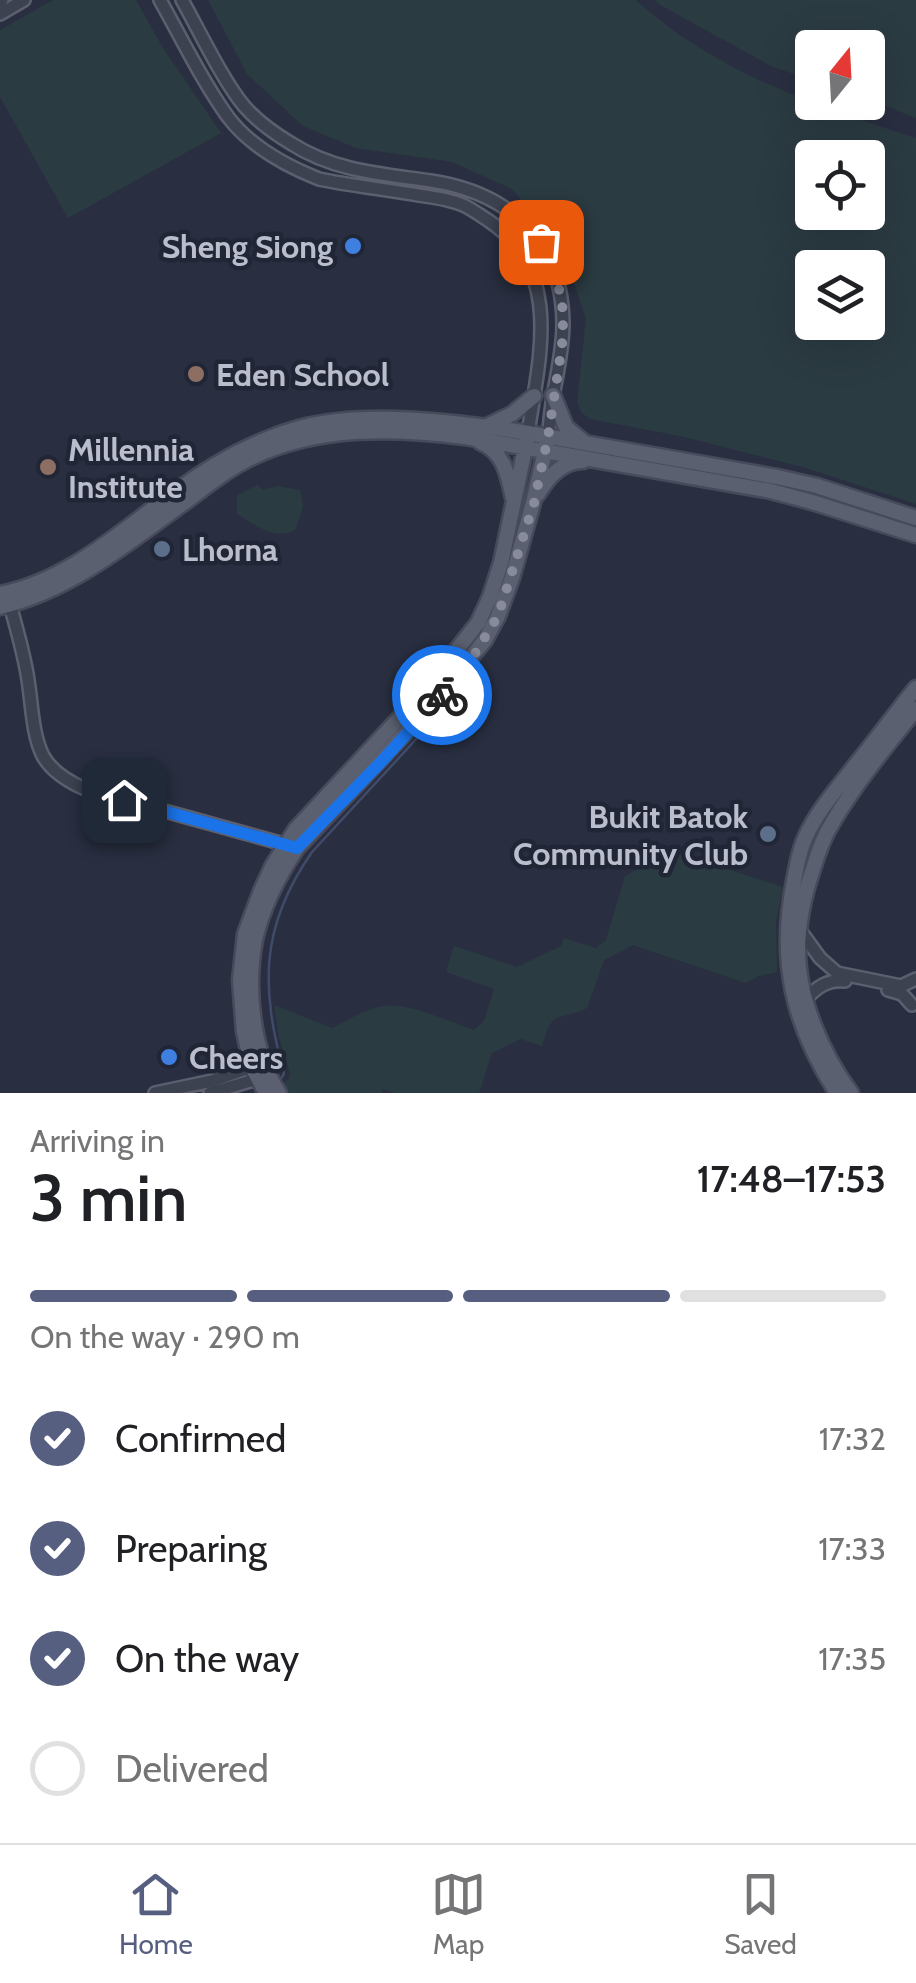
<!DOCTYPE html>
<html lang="en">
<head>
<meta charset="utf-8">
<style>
	body { margin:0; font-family:Cabin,sans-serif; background:#f6f6f6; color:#202124; height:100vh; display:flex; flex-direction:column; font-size:38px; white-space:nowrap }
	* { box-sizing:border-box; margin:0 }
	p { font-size:32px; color:#757577 }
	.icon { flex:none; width:55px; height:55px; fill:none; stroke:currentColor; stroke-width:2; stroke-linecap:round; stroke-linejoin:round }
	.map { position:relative; height:1093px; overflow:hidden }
	.sheet { display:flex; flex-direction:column; background:#fff; flex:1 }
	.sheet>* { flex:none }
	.needle { width:65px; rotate:18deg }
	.fabs { position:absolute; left:795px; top:30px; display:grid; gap:20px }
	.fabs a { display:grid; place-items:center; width:90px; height:90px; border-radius:10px; background:#fff; box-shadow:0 10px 40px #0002; font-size:50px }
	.pin { position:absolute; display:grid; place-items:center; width:85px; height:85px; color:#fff; margin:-42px; border-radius:20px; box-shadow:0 5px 15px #0006 }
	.courier { position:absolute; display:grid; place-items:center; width:100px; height:100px; margin:-50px; border:8px solid #1a73e8; border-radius:50%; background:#fff; color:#222; box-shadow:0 2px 12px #0007 }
	.headline em { font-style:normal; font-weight:600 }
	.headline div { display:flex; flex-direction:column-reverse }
	.headline { display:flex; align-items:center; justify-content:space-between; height:170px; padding:0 30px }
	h1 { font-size:65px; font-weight:600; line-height:75px }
	.bar { display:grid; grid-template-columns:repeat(4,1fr); gap:15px 10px; align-content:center; height:120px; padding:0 30px }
	.bar i { height:12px; border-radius:8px; background:#e0e0e0 }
	.bar .on { background:#565f80 }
	.bar p { grid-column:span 4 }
	ol { padding:0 30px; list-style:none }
	li { display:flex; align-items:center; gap:30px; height:110px }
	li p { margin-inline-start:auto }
	li .icon { padding:10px; border-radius:50%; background:#565f80; color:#fff; stroke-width:4 }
	li:last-child { color:#757577 }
	li i { width:55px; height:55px; border:5px solid #e0e0e0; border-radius:50% }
	.menu { display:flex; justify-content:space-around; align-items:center; height:140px; border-top:2px solid #e0e0e0; background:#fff; font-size:28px; color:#757577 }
	.menu a { display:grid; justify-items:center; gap:5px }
	.menu .on { color:#565f80 }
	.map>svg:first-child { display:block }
	.green { fill:#2b3b42; fill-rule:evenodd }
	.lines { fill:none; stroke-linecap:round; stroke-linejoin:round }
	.stream { stroke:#404a69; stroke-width:2.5 }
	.minor-casing { stroke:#5b5f6e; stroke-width:16 }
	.major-casing { stroke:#474a5a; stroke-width:19 }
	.minor { stroke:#3d4251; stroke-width:11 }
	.major { stroke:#5b6070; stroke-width:14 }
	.done { stroke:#878b9b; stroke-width:10; stroke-dasharray:0 18 }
	.route { stroke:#1a73e8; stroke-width:12 }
	.shop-dot { fill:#3f7fe0; stroke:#212636; stroke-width:4 }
	.education-dot { fill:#8d6e63; stroke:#212636; stroke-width:4 }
	.service-dot { fill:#5c6f8a; stroke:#212636; stroke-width:4 }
	.labels { text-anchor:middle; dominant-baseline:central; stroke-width:9; stroke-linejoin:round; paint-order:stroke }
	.poi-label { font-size:32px; font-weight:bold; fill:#babdcb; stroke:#212636; text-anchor:start }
</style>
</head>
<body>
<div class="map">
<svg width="916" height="1093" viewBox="0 0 916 1093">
	<rect width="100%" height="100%" fill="#292f41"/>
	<!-- green -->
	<path class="green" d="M53 0H136L163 48 221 133 68 218 0 97V30Z
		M208 0H636C714 72 817 106 916 138V504L803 467 680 436 590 419 582 413 577 403 586 319 562 248 512 189 452 162 356 148 303 126 247 74ZM812 158H868V212H812ZM812 268H868V322H812Z
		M654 0H916V118L868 99V48H812V80L773 67 660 5Z
		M257 485 263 490 277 486 300 490 303 507 295 530C275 541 254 524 237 514V495Z
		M652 853 674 860 677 853 783 887 776 921 777 972 759 976 746 983 633 945 604 960 587 1008C558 1023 554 1005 542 1046L521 1039 492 1053 479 1093H395L383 1089 381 1093H286L280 1085 289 1079 290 1073 279 1038 274 1005 332 1028C348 1020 365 1009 383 1006 407 1002 451 1022 474 1030L484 1021 494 989 446 972 454 946 517 967 561 946 564 938 596 948 606 940 625 876 649 863Z"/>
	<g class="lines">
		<!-- stream -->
		<path class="stream" d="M280 1080 284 1074C261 988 259 928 312 852L443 710"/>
		<defs>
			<path id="minor" d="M160 0C182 39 202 81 228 117 250 146 286 166 319 179 352 186 385 189 418 195 433 197 449 199 463 205 472 209 481 216 489 221 564 271 539 359 528 433
				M182 0C200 32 222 79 244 106 257 121 275 134 292 144 334 171 382 174 431 181 510 193 562 241 563 323 563 347 558 369 554 391 551 406 550 422 548 437
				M0 2 2 0
				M0 14 24 0
				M8 597C15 624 24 652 28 680 32 704 32 734 43 756 52 772 69 782 85 789L291 846
				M799 929 820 958 837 973 901 986 916 979
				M888 990 902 994 912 1005
				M806 999C817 987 828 979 845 981
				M155 1093 212 1081 260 1064
				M210 1093 264 1077"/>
			<path id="major" d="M553 395 566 427 585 443
				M487 426 512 414 534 396
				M480 442C504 452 508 475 513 498
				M538 494C548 477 562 461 583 461
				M0 594C66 581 118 534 171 495 209 466 252 441 299 428 366 410 461 422 528 433L777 477 817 486 916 518
				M0 607C70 591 128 543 185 502 207 486 230 467 255 456 321 426 395 428 465 437L771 491 812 502 916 535
				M266 1093 252 1067 244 1032 240 980 245 934 261 891 273 865 296 829 420 696 478 623 490 597 501 563 527 439
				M279 1093C252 1052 246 988 255 940 262 908 279 875 297 848L439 697 485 640 498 616 512 578 533 503 547 443
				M837 1093C793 1025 778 961 794 881 797 866 799 850 806 836 818 810 837 789 854 767 875 741 895 714 916 688
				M851 1093C823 1055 798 999 798 951 798 923 804 895 813 869 818 852 824 835 834 820 857 781 888 744 916 709"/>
		</defs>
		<!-- minor casing -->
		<use href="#minor" class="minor-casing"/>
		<!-- major casing -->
		<use href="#major" class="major-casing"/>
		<!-- minor -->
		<use href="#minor" class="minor"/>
		<!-- major -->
		<use href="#major" class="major"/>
	</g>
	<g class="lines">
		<!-- done -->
		<path class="done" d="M442 695 471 660 498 616 534 503 548 437 562 346 563 322 562 301 556 277 541 242"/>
		<!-- route -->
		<path class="route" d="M124 800 297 848 381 762 442 695"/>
	</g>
	<!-- markers -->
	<g class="shop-dot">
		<circle cx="353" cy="246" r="10"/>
		<circle cx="169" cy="1057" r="10"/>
	</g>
	<g class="education-dot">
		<circle cx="196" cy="374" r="10"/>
		<circle cx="48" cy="467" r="10"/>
	</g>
	<g class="service-dot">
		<circle cx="162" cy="549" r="10"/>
		<circle cx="768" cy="834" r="10"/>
	</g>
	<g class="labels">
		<!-- poi labels -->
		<g class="poi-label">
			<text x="333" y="246" text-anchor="end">Sheng Siong</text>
			<text x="216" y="374">Eden School</text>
			<text x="68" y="449">Millennia<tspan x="68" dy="37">Institute</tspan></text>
			<text x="182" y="549">Lhorna</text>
			<text x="748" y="816" text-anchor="end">Bukit Batok<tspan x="748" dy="37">Community Club</tspan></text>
			<text x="189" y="1057">Cheers</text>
		</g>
	</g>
</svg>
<div class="fabs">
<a><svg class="needle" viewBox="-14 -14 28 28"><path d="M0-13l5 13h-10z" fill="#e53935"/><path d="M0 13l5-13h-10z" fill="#757577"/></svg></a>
<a><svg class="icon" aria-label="locate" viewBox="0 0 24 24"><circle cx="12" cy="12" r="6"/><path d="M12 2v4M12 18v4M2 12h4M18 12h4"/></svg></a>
<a><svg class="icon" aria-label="layers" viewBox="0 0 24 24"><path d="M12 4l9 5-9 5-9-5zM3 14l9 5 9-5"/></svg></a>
</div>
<div class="pin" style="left:541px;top:242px;background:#ea580c"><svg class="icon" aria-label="bag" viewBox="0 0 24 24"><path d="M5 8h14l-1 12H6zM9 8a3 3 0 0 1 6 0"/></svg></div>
<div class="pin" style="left:124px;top:800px;background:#1f2937"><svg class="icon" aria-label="home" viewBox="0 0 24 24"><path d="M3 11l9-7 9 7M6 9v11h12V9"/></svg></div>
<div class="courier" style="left:442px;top:695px"><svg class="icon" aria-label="bike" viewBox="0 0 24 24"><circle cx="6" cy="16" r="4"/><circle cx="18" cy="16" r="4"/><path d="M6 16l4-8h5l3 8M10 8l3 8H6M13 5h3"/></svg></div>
</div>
<section class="sheet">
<div class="headline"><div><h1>3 min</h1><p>Arriving in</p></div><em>17:48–17:53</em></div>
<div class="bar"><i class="on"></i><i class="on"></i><i class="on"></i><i></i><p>On the way · 290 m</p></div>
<ol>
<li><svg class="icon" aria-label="check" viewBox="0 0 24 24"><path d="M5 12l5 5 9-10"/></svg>Confirmed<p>17:32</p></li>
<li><svg class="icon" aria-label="check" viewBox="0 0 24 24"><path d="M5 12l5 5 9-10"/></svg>Preparing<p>17:33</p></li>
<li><svg class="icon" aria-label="check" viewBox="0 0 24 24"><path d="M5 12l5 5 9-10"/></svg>On the way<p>17:35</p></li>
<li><i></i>Delivered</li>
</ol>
</section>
<nav class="menu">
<a class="on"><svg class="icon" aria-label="home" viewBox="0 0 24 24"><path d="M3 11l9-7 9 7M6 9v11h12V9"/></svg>Home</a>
<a><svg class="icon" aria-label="map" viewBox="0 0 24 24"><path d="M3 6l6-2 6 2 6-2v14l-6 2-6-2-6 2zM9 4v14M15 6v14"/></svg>Map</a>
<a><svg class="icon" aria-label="saved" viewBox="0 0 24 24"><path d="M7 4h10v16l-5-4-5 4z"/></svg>Saved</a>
</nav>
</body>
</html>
